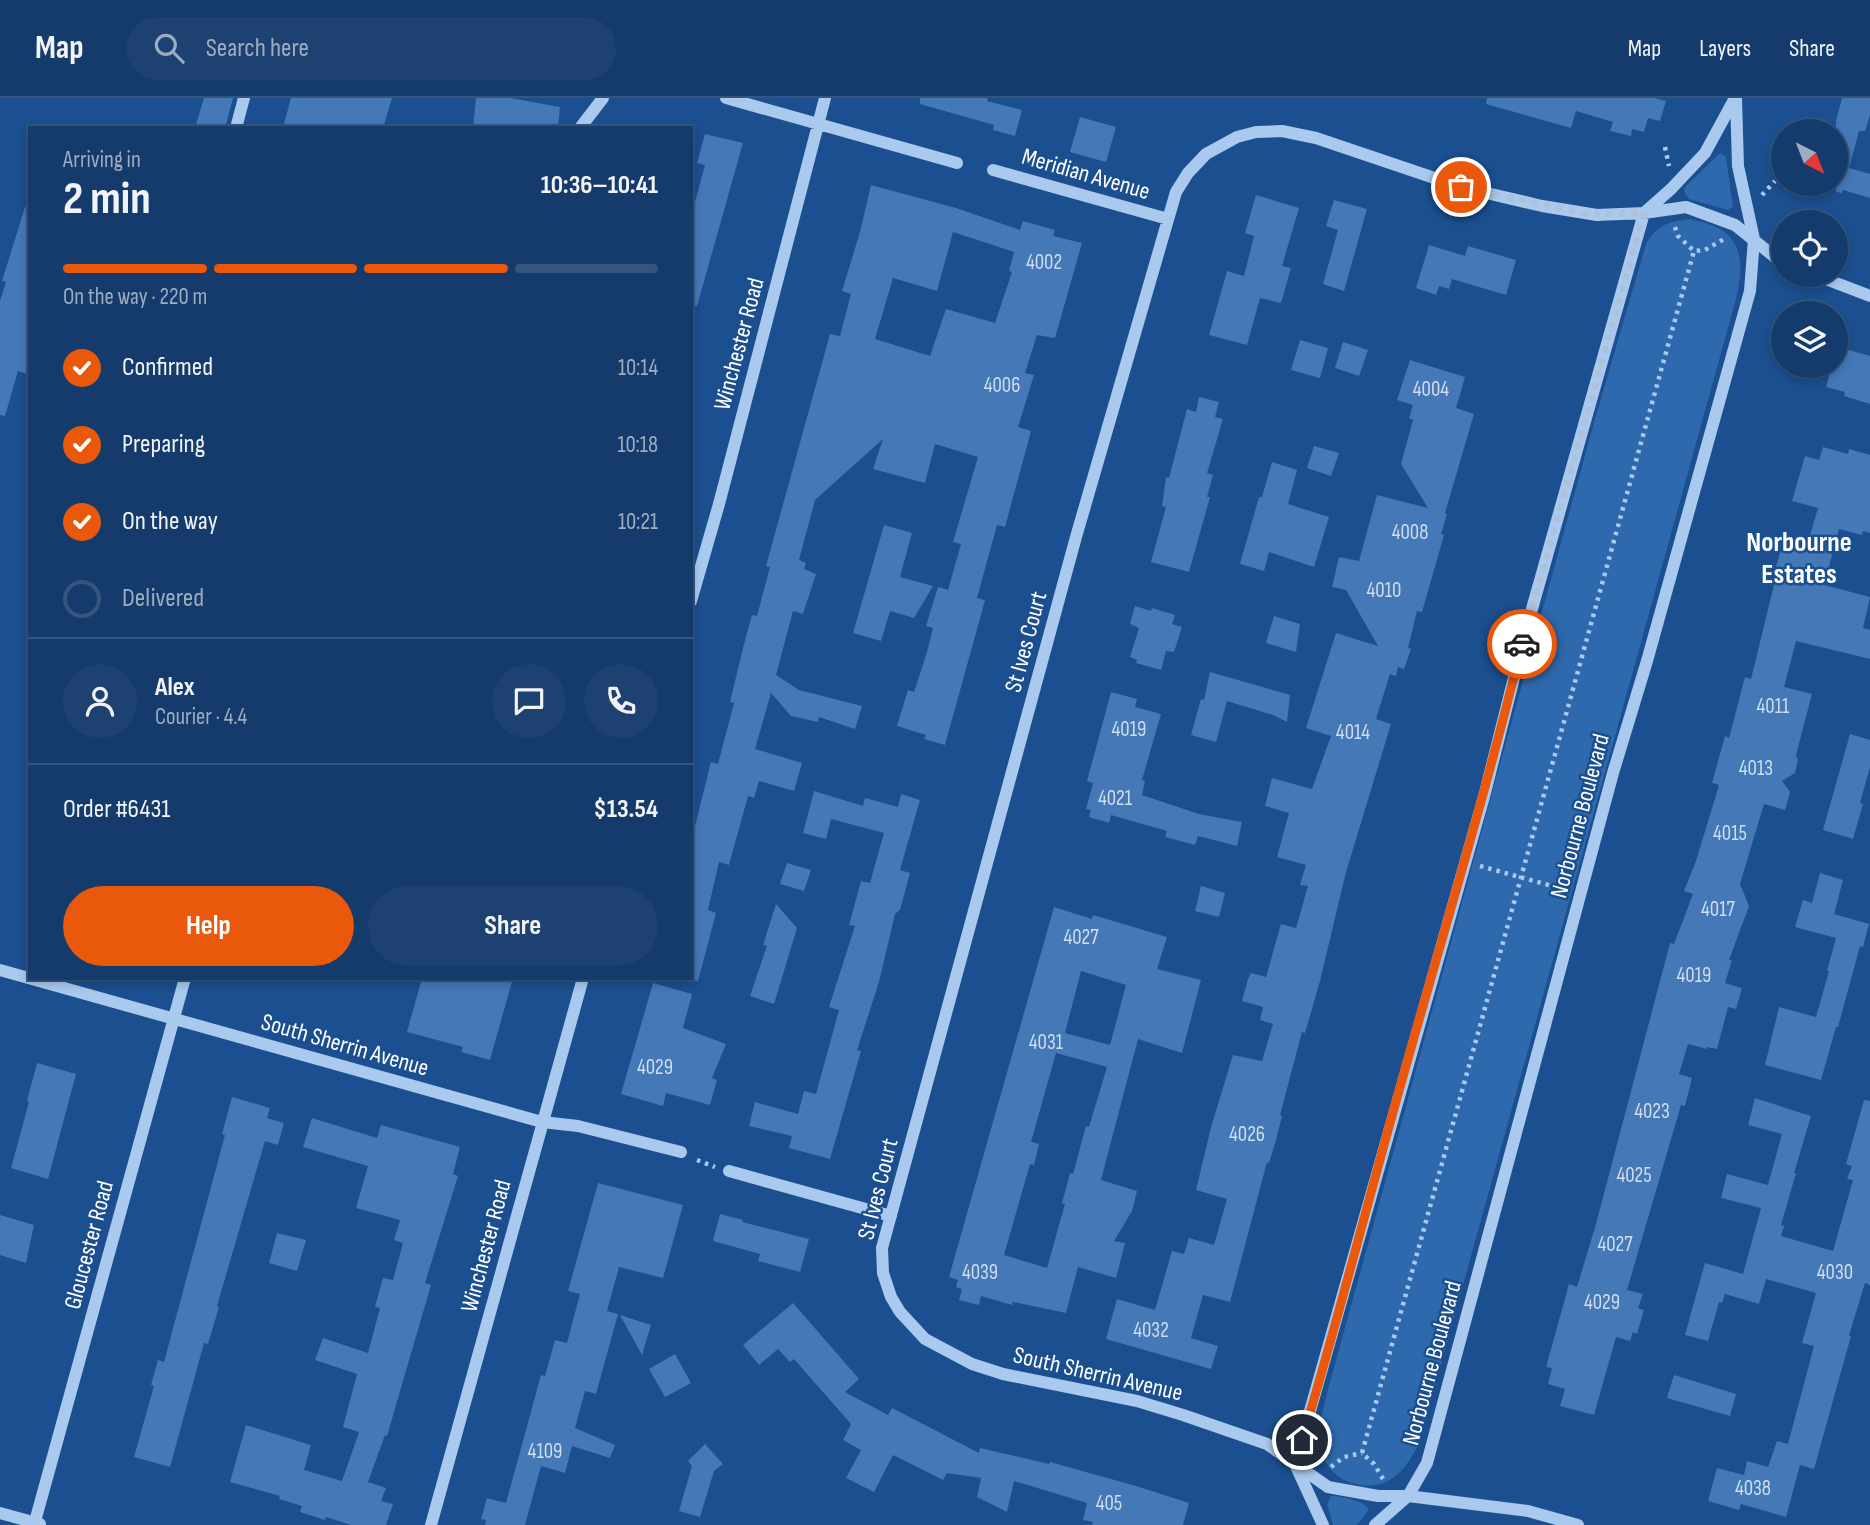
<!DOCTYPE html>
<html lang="en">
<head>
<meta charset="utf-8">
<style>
	body { margin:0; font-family:"Sofia Sans Condensed",sans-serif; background:#1d4271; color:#f1f3f6; height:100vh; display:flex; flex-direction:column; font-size:26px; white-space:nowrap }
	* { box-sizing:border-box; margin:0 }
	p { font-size:23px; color:#9dadc1 }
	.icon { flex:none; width:38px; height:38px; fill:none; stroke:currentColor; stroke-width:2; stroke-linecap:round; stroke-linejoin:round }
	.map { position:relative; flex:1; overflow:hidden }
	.details { position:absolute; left:28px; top:28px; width:665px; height:854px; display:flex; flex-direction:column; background:#143b6b; border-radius:0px; box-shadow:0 4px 10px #0003,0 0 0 2px #33557e }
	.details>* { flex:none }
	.needle { width:46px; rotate:138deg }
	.tools { position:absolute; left:1771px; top:21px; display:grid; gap:14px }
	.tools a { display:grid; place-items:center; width:77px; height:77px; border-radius:50%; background:#143b6b; box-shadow:0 4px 10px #0003,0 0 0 2px #33557e; font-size:35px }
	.pin { position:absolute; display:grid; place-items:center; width:60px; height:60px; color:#fff; margin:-30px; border:4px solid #fff; border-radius:50%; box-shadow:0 2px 7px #0007 }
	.courier { position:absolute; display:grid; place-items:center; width:70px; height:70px; margin:-35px; border:5px solid #ea580c; border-radius:50%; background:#fff; color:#222; box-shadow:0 2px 9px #0007 }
	.headline em { font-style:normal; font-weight:700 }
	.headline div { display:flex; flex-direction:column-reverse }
	.headline { display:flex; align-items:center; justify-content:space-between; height:119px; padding:0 35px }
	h1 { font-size:46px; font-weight:700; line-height:52px }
	.bar { display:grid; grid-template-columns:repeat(4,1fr); gap:10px 7px; align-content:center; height:84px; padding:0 35px }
	.bar i { height:9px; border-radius:5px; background:#33557e }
	.bar .on { background:#ea580c }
	.bar p { grid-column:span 4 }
	.line { display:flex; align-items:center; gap:18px; padding:0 35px; border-top:2px solid #33557e }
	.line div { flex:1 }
	.round { display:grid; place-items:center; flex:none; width:74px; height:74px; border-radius:37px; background:#1d4271 }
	ol { padding:0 35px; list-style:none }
	li { display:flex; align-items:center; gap:21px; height:77px }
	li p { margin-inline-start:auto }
	li .icon { padding:7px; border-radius:50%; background:#ea580c; color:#fff; stroke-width:4 }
	li:last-child { color:#9dadc1 }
	li i { width:38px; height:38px; border:4px solid #33557e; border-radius:50% }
	.action { display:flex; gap:14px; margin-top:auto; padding:14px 35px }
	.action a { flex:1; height:80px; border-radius:42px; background:#ea580c; color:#fff; font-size:28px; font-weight:700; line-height:80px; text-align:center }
	.action a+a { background:#1d4271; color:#f1f3f6 }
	header { display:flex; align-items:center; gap:42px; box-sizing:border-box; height:98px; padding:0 35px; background:#143b6b; border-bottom:2px solid #33557e }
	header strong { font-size:33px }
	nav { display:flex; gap:38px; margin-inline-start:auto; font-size:24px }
	.search { width:490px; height:63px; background:#1d4271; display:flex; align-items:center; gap:18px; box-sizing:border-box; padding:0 24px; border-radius:38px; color:#9dadc1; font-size:26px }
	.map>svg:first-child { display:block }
	.green { fill:#2e69ad }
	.building { fill:#4478b7; fill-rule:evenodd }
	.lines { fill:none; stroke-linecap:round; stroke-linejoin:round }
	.path { stroke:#a9c9ee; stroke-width:4.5; stroke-dasharray:3.5 5; stroke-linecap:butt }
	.minor { stroke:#a9c9ee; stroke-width:12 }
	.done { stroke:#afc1d8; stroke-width:7; stroke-dasharray:0 12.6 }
	.route { stroke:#ea580c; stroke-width:9 }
	.labels { text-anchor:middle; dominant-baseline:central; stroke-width:5; stroke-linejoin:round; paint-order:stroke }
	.number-label { font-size:21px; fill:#d0dded }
	.street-label { font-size:24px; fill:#fff; stroke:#1b4f8f }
	.quarter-label { font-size:28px; font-weight:bold; fill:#fff; stroke:#1b4f8f }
</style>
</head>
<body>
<header>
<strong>Map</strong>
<div class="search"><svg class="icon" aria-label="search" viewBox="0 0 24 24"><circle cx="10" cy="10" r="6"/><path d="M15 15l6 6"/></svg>Search here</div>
<nav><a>Map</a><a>Layers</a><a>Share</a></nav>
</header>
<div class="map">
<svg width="1870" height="1427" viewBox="0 0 1870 1427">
	<rect width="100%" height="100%" fill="#1b4f8f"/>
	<!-- green -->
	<path class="green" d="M1720 55 1726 59 1733 109 1728 112 1689 101 1684 94 1685 89Z
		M1689 121C1739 130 1747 154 1736 201L1419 1346C1412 1358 1405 1372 1393 1380 1367 1397 1330 1384 1321 1354 1315 1336 1323 1313 1327 1295L1595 321 1646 146C1657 127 1668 124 1689 121Z
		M1331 1398C1342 1398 1362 1402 1369 1411L1357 1427H1333L1327 1406Z"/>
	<!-- building -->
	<path class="building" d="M204 0H233L225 30H195Z
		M291 0H392L383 30H283Z
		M476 0H510L560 9 558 30H473Z
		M920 0H988L987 3 1022 12 1015 38 993 32 994 27 920 6Z
		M1487 0H1654L1666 3 1660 23 1648 20 1644 34 1632 31 1631 38 1610 33 1613 24 1576 13 1571 30 1486 6Z
		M1842 0H1870V17L1865 33H1859L1849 70 1870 76V100L1843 92 1842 95 1836 94V23Z
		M1080 19 1116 29 1106 64 1070 54Z
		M705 36 743 45 697 208H691V104H695L705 67 697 65Z
		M871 87 956 110 1020 132 1023 123 1055 132 1053 138 1082 145 1055 240 1037 237 1025 275 1034 277 1018 329 1031 333 1005 429 997 427 977 500 985 502 945 647 924 641 926 637 897 628 908 592 914 594 927 554 933 530 926 528 938 489 948 492 961 446 953 444 978 359 935 346 925 385 873 371 883 341 815 402 799 462 806 465 804 471 816 476 803 516 793 513 776 577 799 592 862 608 855 631 819 619 818 624 791 618 771 595 755 651 802 665 794 693 759 683 754 700 748 698 729 767 719 764 708 812 716 815 698 883 691 882V744L711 664 718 666 734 605 730 604 743 550 752 517 757 518 770 469 766 468 830 236 840 238 851 196 842 193 860 134ZM953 134 1014 154 1009 173 1012 174 995 225 946 211 930 258 875 241 893 180 937 193Z
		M1256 97 1299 110 1282 168 1291 170 1281 205 1260 200 1247 247 1209 237 1227 173 1244 178 1254 138 1245 135Z
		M1334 102 1367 111 1344 193 1323 186 1338 132 1326 128Z
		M25 109 30 110V277L18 273 5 318 0 317V203L6 184 2 183Z
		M1429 147 1465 158 1468 148 1516 162 1506 197 1452 181 1449 191 1439 188 1436 197 1416 190Z
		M1300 242 1328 250 1320 280 1291 272Z
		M1343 244 1368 252 1359 278 1335 270Z
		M1838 249 1870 258V306L1844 298 1845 294 1826 289 1832 268H1836Z
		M1410 262 1465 279 1456 310 1474 316 1445 415 1447 416 1441 436 1444 437 1422 514 1417 513 1408 550 1411 551 1404 571 1398 569 1396 578 1390 576 1376 621 1391 626 1346 774 1320 883 1305 935 1302 934 1280 1017 1282 1018 1276 1042 1269 1065 1267 1064 1230 1204 1203 1197 1191 1240 1218 1248 1211 1271 1106 1241 1117 1201 1155 1212 1172 1153 1184 1156 1189 1140 1214 1147 1227 1101 1196 1092 1211 1029 1233 957 1262 963 1273 926 1260 922 1263 909 1242 903 1248 881 1251 875 1266 879 1281 826 1296 830 1308 788 1300 787 1306 767 1277 759 1289 715 1265 708 1272 680 1312 691 1331 638 1306 630 1336 535 1378 548 1346 492 1332 489 1339 459 1359 463 1377 397 1428 410 1401 366 1413 322 1409 320 1413 307 1397 302Z
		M1199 299 1219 304 1215 319 1223 321 1207 375 1213 377 1207 399H1210L1189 474 1151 464 1166 409 1162 408 1166 379 1169 380 1187 311 1196 314Z
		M1314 348 1339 355 1331 378 1307 370Z
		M1823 349 1848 356 1849 351 1870 357V435L1863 433 1862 437 1839 431 1824 487 1870 499 1863 530 1870 532V561L1796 543 1784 589 1812 596 1796 657 1798 662 1795 675 1782 683 1790 694 1785 712 1764 706 1740 786 1749 808 1729 862H1732L1725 885 1742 890 1736 911 1728 909 1717 951 1707 949V951L1688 946 1679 976 1692 980 1685 1008 1681 1007 1674 1031 1627 1192 1643 1196 1638 1210 1644 1212 1637 1236 1633 1234 1630 1243 1616 1239 1594 1317 1560 1308 1565 1291 1548 1286 1552 1270 1546 1269 1569 1186 1577 1189 1596 1126 1670 845 1674 846 1693 796 1684 793 1696 763 1719 687 1712 685 1725 638 1729 640 1745 579 1751 581 1774 487 1771 486 1783 445 1806 451 1818 410 1792 403 1805 358 1819 362Z
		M1272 364 1297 372 1288 406 1329 419 1314 469 1269 454 1264 473 1240 466 1259 399H1262Z
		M884 427 912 435 900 479 933 488 914 520 890 513 881 543 853 535Z
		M1135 508 1151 513 1152 510 1175 517 1172 526 1182 529 1174 554 1166 553 1161 572 1136 565 1137 562 1130 559 1139 530 1130 526Z
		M1274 518 1300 526 1296 554 1266 545Z
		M1210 574 1290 597 1287 624 1273 617 1227 603 1216 644 1191 637 1201 601 1204 602Z
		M1111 594 1137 601 1135 609 1161 616 1142 682 1145 683 1142 697 1199 716 1242 724 1237 748 1198 738 1195 747 1165 739 1167 733 1111 717 1109 725 1089 719 1091 712 1086 711 1093 685 1087 683Z
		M1850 636 1870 642V669L1860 705 1863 706 1853 741 1823 732Z
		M814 693 863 708 865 700 898 709 901 696 920 702 900 772 910 775 900 812 895 816 879 884 857 952 861 953 830 1061 789 1050 792 1038 749 1028 755 1004 798 1016 804 993 816 996 839 912 829 909 855 828 849 827 861 783 870 785 884 735 831 721 826 741 803 735Z
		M787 765 811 772 804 793 780 786Z
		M1820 775 1843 782 1834 816 1869 826 1863 849 1860 848 1838 929H1836L1821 982 1765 967 1779 909 1816 919 1829 873H1827L1836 840 1795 829 1803 802 1812 805Z
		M1201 788 1225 795 1219 819 1195 813Z
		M776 806 797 830 774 906 750 898 767 848 763 847Z
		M1054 809 1092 821 1093 817 1167 839 1157 871 1201 882 1182 955 1138 941 1101 1082 1137 1093 1132 1113 1114 1143 1125 1145 1116 1180 1078 1169 1066 1215 1013 1204 1012 1207 981 1198 979 1207 959 1202 962 1191 956 1189 958 1182 949 1179ZM1081 873 1126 887 1110 947 1065 935ZM1056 955 1107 969 1089 1029 1086 1028 1073 1076 1070 1075 1062 1105 1065 1106 1047 1170 1004 1157 1030 1066 1034 1067 1039 1046 1031 1044Z
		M422 880H513L490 962 461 954 463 949 407 934Z
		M653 885 692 896 683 930 726 946 712 980 717 982 710 1007 666 995 663 1008 621 996Z
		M37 965 76 976 48 1081 11 1070 29 1004 27 1003Z
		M232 999 270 1010 267 1020 284 1025 278 1047 265 1043 217 1208 219 1209 208 1246 204 1245 170 1369 134 1359 154 1288 151 1287 158 1262 164 1264 225 1037 222 1036Z
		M1755 1000 1811 1018 1794 1075H1796L1781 1127 1784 1128 1781 1138 1833 1153 1853 1082 1847 1081 1852 1068 1846 1066 1864 1002 1870 1003V1187L1865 1185 1849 1237 1851 1238 1814 1371 1800 1367 1786 1419 1741 1406 1739 1412 1708 1403 1717 1370 1744 1377 1747 1363 1768 1369 1777 1343 1788 1346 1814 1248 1802 1245 1816 1195 1766 1181 1759 1206 1725 1196 1722 1205 1719 1204 1708 1243 1685 1237 1705 1165 1743 1176 1761 1110 1721 1100 1727 1076 1768 1087 1782 1036 1748 1027Z
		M312 1020 377 1040 381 1027 460 1049 453 1076 458 1078 425 1185 431 1187 387 1338 385 1337 368 1384 386 1390 381 1403 393 1406 386 1427H351L326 1419 325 1422 300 1414 302 1408 279 1401 280 1398 230 1384 246 1327 311 1347 304 1372 342 1383 359 1334 343 1329 357 1276 315 1262 323 1240 368 1255 380 1210 375 1209 383 1180 393 1182 403 1145 394 1142 400 1122 356 1110 368 1068 303 1049Z
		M598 1085 683 1107 663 1180 619 1169 607 1213 618 1216 596 1296 585 1293 575 1330 615 1347 610 1360 572 1348 565 1375 541 1368 525 1427H485L486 1422 481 1421 487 1400 506 1405 541 1277 545 1278 555 1242 567 1245 580 1196 568 1193Z
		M720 1116 743 1122 742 1124 809 1141 800 1174 758 1163 760 1156 713 1143Z
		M0 1117 34 1127 26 1165 0 1157Z
		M277 1135 306 1142 297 1173 269 1165Z
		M793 1205 859 1281 845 1294 888 1317 892 1310 979 1355 980 1350 1049 1366 1050 1364 1136 1388 1189 1405 1183 1427H1092L1093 1424 1083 1422 1087 1405 1014 1383 1007 1414 977 1399 981 1380 947 1375 943 1382 893 1357 874 1394 846 1380 861 1352 843 1342 851 1326 794 1261 790 1264 778 1251 759 1267 743 1247Z
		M620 1217 651 1227 642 1257Z
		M675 1256 691 1285 665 1299 649 1271Z
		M1674 1277 1736 1296 1730 1318 1667 1300Z
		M705 1346 723 1366 714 1373 700 1419 679 1413 692 1368 688 1363Z"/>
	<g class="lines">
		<!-- path -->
		<path class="path" d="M1665 49 1669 68
			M1762 97 1775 83
			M1675 129 1678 138 1694 153
			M1480 768 1563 791
			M697 1062 715 1069
			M1331 1369 1344 1359 1362 1355
			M1383 1381 1374 1366 1362 1355 1694 153 1705 152 1724 141"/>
		<!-- minor -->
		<path class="minor" d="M726 0 957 65
			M236 30 244 0
			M580 30 603 0
			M993 72 1168 121
			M1815 177 1870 198
			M691 503 719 406 825 0
			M0 872 542 1024 578 1028 681 1054
			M729 1073 891 1118
			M0 1415 40 1426
			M34 1427 185 880
			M431 1427 583 880
			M1323 1427 1295 1366 1485 695 1526 532 1644 115 1671 91 1705 55 1735 0
			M1375 1427 1408 1398 1427 1365 1613 675 1647 563 1750 193 1754 141 1738 68 1736 0
			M1578 1427 1528 1413 1408 1398H1378L1328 1389 1267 1346 1183 1317 1137 1303 1003 1276 972 1266 925 1241 900 1214 891 1199 883 1175 882 1150 1076 439 1176 94 1188 75 1206 56 1237 39 1256 34 1282 33 1316 40 1461 89 1542 108 1597 117 1644 115 1686 109 1735 127 1776 160 1783 164"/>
	</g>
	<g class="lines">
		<!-- done -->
		<path class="done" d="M1461 89 1586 116 1644 115 1522 546"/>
		<!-- route -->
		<path class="route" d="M1302 1342C1336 1229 1365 1114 1397 1000 1439 849 1485 699 1522 546"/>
	</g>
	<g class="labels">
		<!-- number labels -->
		<g class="number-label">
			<text x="1044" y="164">4002</text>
			<text x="1002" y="287">4006</text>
			<text x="1431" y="291">4004</text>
			<text x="1410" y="434">4008</text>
			<text x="1384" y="492">4010</text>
			<text x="1773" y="608">4011</text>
			<text x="1129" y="631">4019</text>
			<text x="1353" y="634">4014</text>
			<text x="1756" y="670">4013</text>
			<text x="1115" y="700">4021</text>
			<text x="1730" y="735">4015</text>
			<text x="1718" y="811">4017</text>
			<text x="1081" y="839">4027</text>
			<text x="1694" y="877">4019</text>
			<text x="1046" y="944">4031</text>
			<text x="655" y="969">4029</text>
			<text x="1652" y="1013">4023</text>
			<text x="1247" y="1036">4026</text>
			<text x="1634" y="1077">4025</text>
			<text x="1615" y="1146">4027</text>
			<text x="980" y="1174">4039</text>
			<text x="1835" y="1174">4030</text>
			<text x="1602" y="1204">4029</text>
			<text x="1151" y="1232">4032</text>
			<text x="545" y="1353">4109</text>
			<text x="1753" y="1390">4038</text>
			<text x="1109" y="1405">405</text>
		</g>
		<!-- street labels -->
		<g class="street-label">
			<text transform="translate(1086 76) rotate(16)">Meridian Avenue</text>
			<text transform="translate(739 246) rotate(-75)">Winchester Road</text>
			<text transform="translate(1026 544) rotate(-75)">St Ives Court</text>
			<text transform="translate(1580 718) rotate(-75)">Norbourne Boulevard</text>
			<text transform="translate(345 947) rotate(16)">South Sherrin Avenue</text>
			<text transform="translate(878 1091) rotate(-76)">St Ives Court</text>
			<text transform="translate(89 1147) rotate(-75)">Gloucester Road</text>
			<text transform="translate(486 1148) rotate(-75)">Winchester Road</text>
			<text transform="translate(1432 1265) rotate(-75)">Norbourne Boulevard</text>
			<text transform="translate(1098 1276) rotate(13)">South Sherrin Avenue</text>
		</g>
		<!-- quarter labels -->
		<g class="quarter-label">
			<text x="1799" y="444">Norbourne<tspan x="1799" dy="32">Estates</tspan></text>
		</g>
	</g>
</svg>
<div class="tools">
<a><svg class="needle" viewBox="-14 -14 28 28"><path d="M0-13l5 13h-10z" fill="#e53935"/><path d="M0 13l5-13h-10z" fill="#9dadc1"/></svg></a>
<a><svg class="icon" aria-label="locate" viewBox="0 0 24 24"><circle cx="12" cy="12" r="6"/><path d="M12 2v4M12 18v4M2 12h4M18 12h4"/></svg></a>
<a><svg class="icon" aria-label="layers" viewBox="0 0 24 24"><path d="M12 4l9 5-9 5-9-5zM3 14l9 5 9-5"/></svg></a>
</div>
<div class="pin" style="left:1461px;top:89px;background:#ea580c"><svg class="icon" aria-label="bag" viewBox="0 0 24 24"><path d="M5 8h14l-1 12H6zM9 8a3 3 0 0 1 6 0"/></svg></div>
<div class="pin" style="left:1302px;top:1342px;background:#1f2937"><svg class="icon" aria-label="home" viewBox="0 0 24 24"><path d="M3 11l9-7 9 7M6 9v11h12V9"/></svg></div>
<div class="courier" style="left:1522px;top:546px"><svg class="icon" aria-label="car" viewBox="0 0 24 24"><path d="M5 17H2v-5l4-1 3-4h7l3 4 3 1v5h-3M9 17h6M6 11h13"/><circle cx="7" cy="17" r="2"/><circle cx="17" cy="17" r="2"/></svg></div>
<section class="details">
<div class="headline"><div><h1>2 min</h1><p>Arriving in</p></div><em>10:36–10:41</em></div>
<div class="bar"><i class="on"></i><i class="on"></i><i class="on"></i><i></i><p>On the way · 220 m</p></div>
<ol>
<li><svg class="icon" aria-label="check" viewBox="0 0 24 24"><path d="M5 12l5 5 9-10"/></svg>Confirmed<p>10:14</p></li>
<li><svg class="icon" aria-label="check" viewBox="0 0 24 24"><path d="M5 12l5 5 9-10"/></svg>Preparing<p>10:18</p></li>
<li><svg class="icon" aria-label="check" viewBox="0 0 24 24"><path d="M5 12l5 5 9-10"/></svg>On the way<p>10:21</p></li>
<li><i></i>Delivered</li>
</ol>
<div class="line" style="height:126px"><a class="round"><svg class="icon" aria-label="person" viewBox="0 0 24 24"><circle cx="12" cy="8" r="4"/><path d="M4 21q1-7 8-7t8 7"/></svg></a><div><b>Alex</b><p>Courier · 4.4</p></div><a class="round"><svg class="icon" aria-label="chat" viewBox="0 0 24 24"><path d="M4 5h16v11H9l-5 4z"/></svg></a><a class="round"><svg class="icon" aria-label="phone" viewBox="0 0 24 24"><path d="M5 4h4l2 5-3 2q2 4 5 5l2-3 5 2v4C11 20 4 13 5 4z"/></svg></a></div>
<div class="line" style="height:91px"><div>Order #6431</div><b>$13.54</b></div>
<div class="action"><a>Help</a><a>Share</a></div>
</section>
</div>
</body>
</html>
